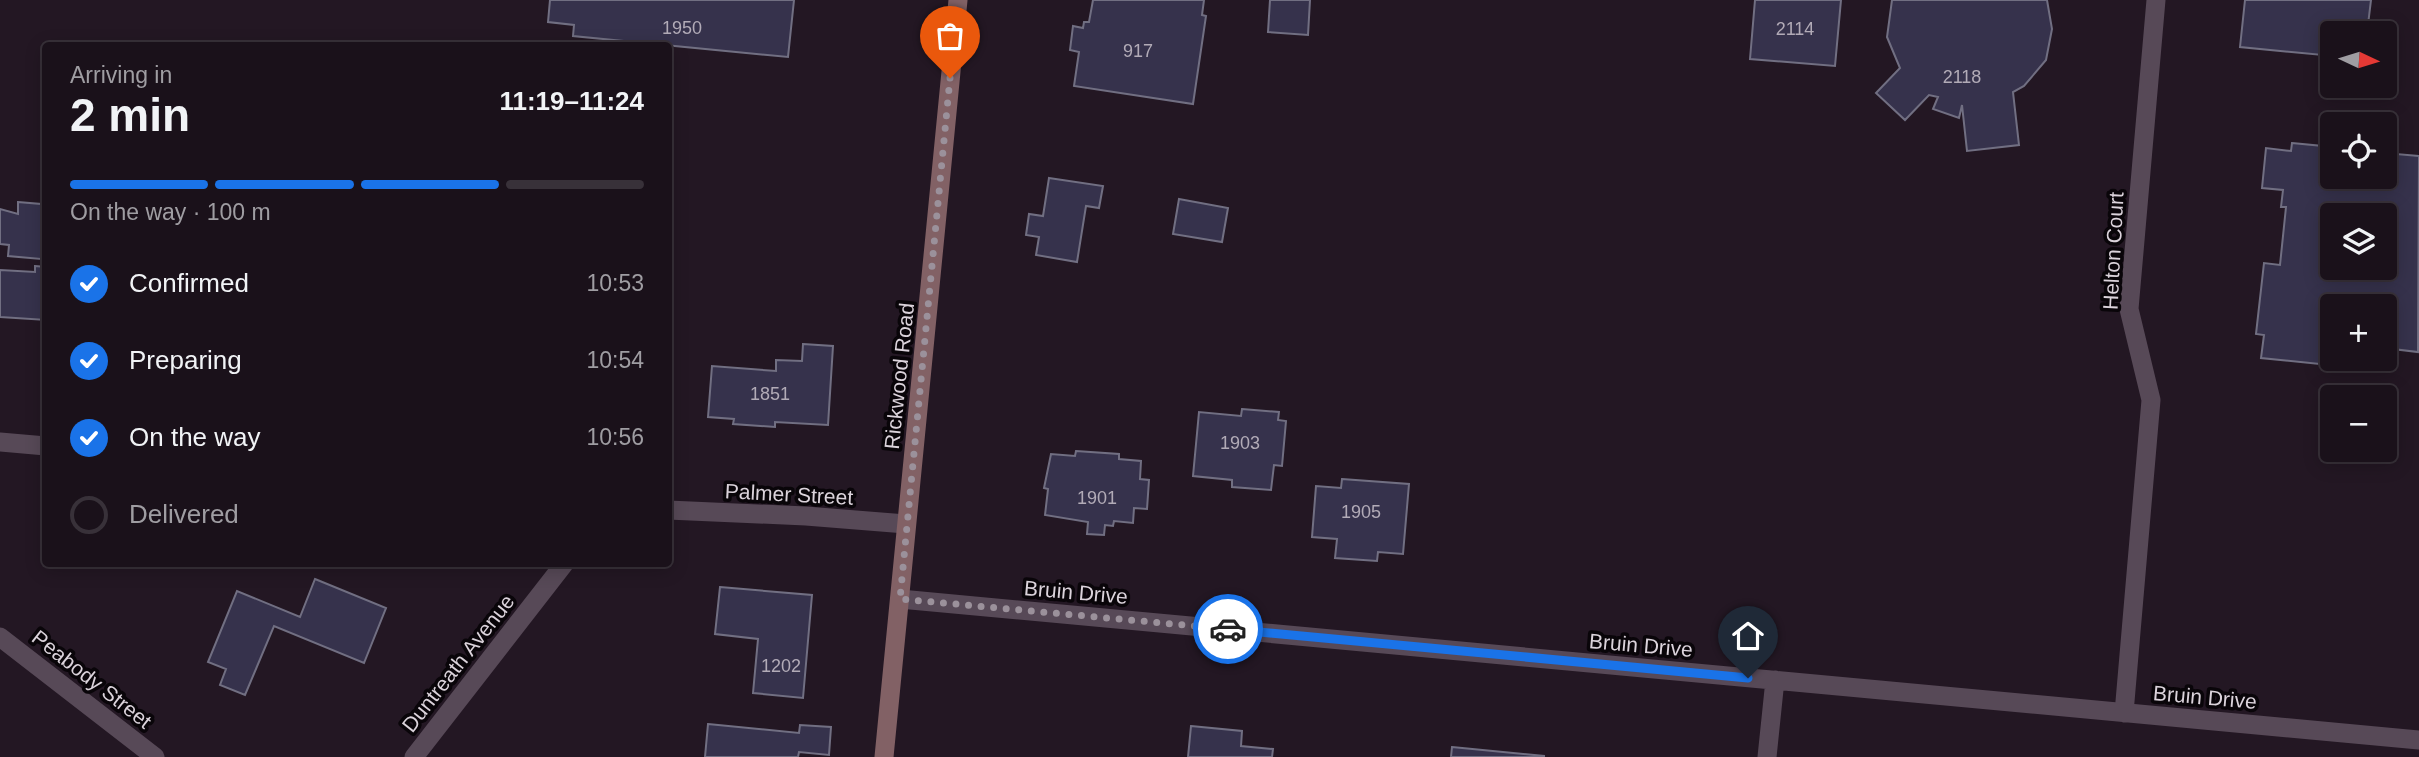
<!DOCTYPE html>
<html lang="en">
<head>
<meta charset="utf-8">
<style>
	body { margin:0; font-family:Arial,sans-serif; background:#271f27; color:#f1f3f6; height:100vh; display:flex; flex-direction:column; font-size:26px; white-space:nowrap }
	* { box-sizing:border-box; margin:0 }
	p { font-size:23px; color:#9f9da2 }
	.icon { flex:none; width:38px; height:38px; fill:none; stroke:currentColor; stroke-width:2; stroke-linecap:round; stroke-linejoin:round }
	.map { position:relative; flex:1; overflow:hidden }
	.details { position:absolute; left:42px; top:42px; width:630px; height:525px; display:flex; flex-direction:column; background:#1a111a; border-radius:7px; box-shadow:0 4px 18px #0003,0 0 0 2px #383139 }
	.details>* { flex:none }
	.needle { width:46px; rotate:94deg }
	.fabs { position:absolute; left:2320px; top:21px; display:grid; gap:14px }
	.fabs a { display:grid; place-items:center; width:77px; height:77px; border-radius:7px; background:#1a111a; box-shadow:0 4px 18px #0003,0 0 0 2px #383139; font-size:35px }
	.pin { position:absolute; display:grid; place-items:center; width:60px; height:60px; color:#fff; margin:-72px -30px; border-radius:50% 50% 50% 0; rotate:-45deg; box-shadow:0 0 7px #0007 }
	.pin .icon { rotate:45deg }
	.courier { position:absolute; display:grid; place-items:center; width:70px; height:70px; margin:-35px; border:5px solid #1a73e8; border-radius:50%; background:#fff; color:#222; box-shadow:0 2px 9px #0007 }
	.summary em { font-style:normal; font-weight:700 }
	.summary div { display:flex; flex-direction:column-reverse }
	.summary { display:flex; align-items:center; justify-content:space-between; height:119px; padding:0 28px }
	h1 { font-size:46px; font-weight:700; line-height:52px }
	.bar { display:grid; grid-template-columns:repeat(4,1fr); gap:10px 7px; align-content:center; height:84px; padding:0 28px }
	.bar i { height:9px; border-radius:5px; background:#383139 }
	.bar .current { background:#1a73e8 }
	.bar p { grid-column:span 4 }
	ol { padding:0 28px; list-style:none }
	li { display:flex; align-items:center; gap:21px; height:77px }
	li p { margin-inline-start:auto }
	li .icon { padding:7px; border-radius:50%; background:#1a73e8; color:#fff; stroke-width:4 }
	li:last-child { color:#9f9da2 }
	li i { width:38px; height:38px; border:4px solid #383139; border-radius:50% }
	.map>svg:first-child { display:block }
	.building { fill:#36324c; stroke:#716f82; stroke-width:2; fill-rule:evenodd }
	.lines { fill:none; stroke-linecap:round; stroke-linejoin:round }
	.minor { stroke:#574957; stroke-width:19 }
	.secondary { stroke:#826165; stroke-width:19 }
	.done { stroke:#9b919b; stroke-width:7; stroke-dasharray:0 12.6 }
	.route { stroke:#1a73e8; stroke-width:9 }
	.labels { text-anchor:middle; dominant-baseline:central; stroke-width:7; stroke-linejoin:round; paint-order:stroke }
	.number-label { font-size:18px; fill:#b2abb7 }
	.street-label { font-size:21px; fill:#dbd3db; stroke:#090509 }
</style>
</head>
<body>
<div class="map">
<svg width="2419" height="757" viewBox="0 0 2419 757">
	<rect width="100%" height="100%" fill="#231723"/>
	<!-- building -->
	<path class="building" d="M550 0H794L788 57 573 36 574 25 548 22Z
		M1093 0H1204L1202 15 1206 16 1193 104 1074 86 1079 52 1070 50 1073 26 1083 28 1084 22H1089Z
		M1270 0H1310L1308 35 1268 32Z
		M1755 0H1841L1835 66 1750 59Z
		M1892 0H2047L2052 29 2046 60 2024 86 2013 92 2019 145 1967 151 1962 105 1959 118 1933 109 1938 97 1929 95 1905 120 1876 93 1900 68 1887 37Z
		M2245 0H2371L2367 33H2333V56L2240 47Z
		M2292 143 2333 147V177H2385V153L2419 156 2418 352 2385 348V306H2333V359H2369L2368 369 2261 358 2264 335 2256 334 2264 263 2280 265 2286 207H2281L2283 190 2262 188 2266 148 2291 151ZM2333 215H2385V268H2333Z
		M1049 178 1103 186 1099 208 1086 206 1077 262 1036 255 1039 237 1026 235 1029 214 1043 216Z
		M1179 199 1228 208 1222 242 1173 234Z
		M18 202 41 204V259L8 256 9 245 0 244V209L18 214Z
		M35 266 46 267V320L0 317V270L35 272Z
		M803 344 833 346 828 425 775 422V427L733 424 734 419 708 417 712 366 776 371V360L802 361Z
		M1242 409 1279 412 1278 420 1286 421 1282 466 1274 465 1271 490 1232 487V480L1193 476 1199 412 1241 416Z
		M1076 451 1119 454V459L1141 461 1140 479 1149 480 1147 509 1134 508 1133 523 1114 521 1113 526 1105 525 1104 535 1087 534 1088 522 1045 515 1048 489 1044 488 1051 454 1075 456Z
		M1342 479 1409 484 1403 554 1378 552 1377 561 1335 558 1337 539 1312 537 1316 486 1341 488Z
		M315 579 386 608 364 663 274 626 245 695 220 685 226 669 208 662 237 591 300 617Z
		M720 587 812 595 803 698 753 693 758 639 715 634Z
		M708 724 799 733 800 725 831 727 829 755 799 752 798 757H705Z
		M1191 726 1242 731 1241 746 1273 749 1272 757H1188Z
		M1452 747 1544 756V757H1451Z"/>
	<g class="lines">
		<!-- minor -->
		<path class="minor" d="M0 442 46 446
			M668 510 806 516 906 524
			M900 599 2419 740
			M0 637 155 757
			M2124 713 2151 400 2129 309 2156 0
			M414 757 564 564
			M1767 757 1775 680"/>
		<!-- secondary -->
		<path class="secondary" d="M884 757 958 0"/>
	</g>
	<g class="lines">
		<!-- done -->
		<path class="done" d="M950 78 900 599 1228 629"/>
		<!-- route -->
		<path class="route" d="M1228 629 1748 678"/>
	</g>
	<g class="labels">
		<!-- number labels -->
		<g class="number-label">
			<text x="682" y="28">1950</text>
			<text x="1795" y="29">2114</text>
			<text x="1138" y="51">917</text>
			<text x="1962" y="77">2118</text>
			<text x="770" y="394">1851</text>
			<text x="1240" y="443">1903</text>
			<text x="1097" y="498">1901</text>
			<text x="1361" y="512">1905</text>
			<text x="781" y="666">1202</text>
		</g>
		<!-- street labels -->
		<g class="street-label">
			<text transform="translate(2113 251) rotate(-87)">Helton Court</text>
			<text transform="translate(899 376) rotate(-84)">Rickwood Road</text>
			<text transform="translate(789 494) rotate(3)">Palmer Street</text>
			<text transform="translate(1076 592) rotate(5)">Bruin Drive</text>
			<text transform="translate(1641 645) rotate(5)">Bruin Drive</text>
			<text transform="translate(458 663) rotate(-52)">Duntreath Avenue</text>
			<text transform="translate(92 679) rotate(38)">Peabody Street</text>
			<text transform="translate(2205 697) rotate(5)">Bruin Drive</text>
		</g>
	</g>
</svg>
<div class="fabs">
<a><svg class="needle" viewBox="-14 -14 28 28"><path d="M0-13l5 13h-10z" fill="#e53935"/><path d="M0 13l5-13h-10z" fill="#9f9da2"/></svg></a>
<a><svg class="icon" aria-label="locate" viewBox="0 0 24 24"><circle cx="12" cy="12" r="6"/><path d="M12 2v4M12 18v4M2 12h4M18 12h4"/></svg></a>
<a><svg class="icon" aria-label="layers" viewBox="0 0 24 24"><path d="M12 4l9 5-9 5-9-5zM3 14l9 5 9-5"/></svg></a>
<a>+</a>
<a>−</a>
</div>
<div class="pin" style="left:950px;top:78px;background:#ea580c"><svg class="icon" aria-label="bag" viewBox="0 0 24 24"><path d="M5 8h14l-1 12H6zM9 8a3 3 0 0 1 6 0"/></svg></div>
<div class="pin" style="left:1748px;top:678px;background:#1f2937"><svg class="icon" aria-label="home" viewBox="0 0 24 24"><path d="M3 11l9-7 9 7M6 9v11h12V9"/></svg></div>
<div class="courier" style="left:1228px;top:629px"><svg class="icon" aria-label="car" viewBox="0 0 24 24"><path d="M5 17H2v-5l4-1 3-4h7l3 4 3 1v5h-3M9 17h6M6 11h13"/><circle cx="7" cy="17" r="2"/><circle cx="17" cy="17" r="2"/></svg></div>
<section class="details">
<div class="summary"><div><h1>2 min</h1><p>Arriving in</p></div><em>11:19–11:24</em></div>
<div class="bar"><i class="current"></i><i class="current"></i><i class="current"></i><i></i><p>On the way · 100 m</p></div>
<ol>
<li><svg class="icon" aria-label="check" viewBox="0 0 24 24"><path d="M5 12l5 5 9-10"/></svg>Confirmed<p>10:53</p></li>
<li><svg class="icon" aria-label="check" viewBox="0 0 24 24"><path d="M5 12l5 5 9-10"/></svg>Preparing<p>10:54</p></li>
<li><svg class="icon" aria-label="check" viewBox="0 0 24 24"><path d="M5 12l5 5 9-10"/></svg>On the way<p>10:56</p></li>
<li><i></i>Delivered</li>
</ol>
</section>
</div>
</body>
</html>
